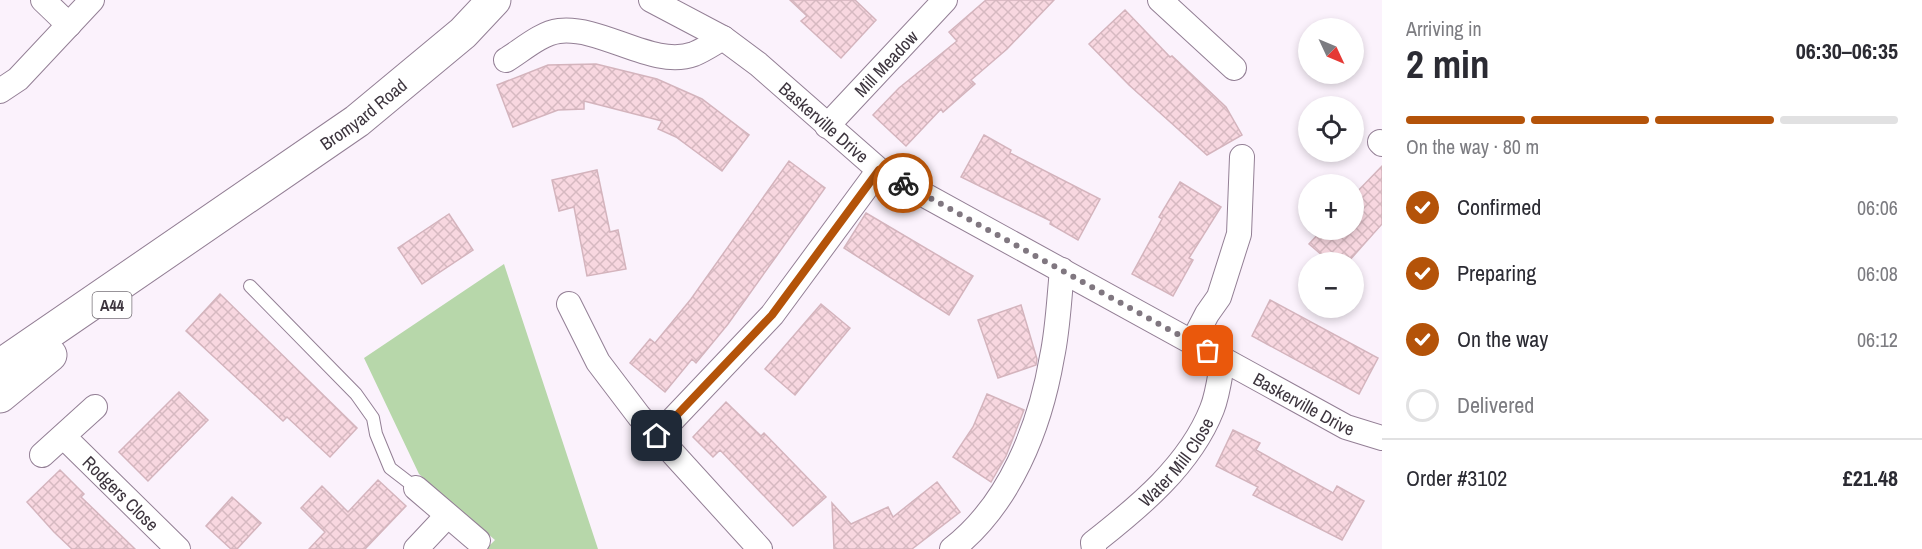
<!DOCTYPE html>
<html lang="en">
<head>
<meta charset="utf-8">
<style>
	body { margin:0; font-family:"Archivo Narrow",sans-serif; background:#f2f2f3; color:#2b2b33; height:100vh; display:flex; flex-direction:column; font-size:22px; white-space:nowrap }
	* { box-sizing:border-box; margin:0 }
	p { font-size:20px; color:#7c7c81 }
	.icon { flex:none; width:33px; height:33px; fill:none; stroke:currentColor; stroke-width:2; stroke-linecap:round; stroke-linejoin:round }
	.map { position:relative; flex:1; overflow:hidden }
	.sheet { display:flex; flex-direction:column; background:#fff; width:540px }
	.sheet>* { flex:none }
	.needle { width:39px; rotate:134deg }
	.buttons { position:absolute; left:1298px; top:18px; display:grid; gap:12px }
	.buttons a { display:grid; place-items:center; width:66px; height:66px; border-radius:50%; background:#fff; box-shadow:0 3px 9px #0003; font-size:30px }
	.pin { position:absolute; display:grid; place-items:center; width:51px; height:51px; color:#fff; margin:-26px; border-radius:12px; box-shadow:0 3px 9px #0006 }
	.courier { position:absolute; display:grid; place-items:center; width:60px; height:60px; margin:-30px; border:4px solid #b45309; border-radius:50%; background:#fff; color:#222; box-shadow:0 2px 8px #0007 }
	.summary em { font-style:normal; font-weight:800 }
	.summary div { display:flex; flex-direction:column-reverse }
	.summary { display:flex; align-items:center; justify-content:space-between; height:102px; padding:0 24px }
	h1 { font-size:39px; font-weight:800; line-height:45px }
	.bar { display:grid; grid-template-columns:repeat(4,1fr); gap:9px 6px; align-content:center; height:72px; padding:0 24px }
	.bar i { height:8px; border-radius:4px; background:#e1e1e2 }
	.bar .active { background:#b45309 }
	.bar p { grid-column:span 4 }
	.line { display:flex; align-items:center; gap:15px; padding:0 24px; border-top:2px solid #e1e1e2 }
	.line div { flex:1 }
	ol { padding:0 24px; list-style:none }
	li { display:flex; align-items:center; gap:18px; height:66px }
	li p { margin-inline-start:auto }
	li .icon { padding:6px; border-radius:50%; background:#b45309; color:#fff; stroke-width:4 }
	li:last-child { color:#7c7c81 }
	li i { width:33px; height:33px; border:3px solid #e1e1e2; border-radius:50% }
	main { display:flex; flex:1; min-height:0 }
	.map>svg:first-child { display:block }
	.green { fill:#b7d7aa }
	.building { fill:url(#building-cross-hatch); stroke:#d4b4bd; stroke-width:1.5 }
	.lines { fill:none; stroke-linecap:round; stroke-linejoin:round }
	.lane-casing { stroke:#937f95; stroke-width:14 }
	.street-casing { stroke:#937f95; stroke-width:26 }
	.primary-casing { stroke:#937f95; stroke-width:35 }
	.lane { stroke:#fff; stroke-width:12 }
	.street { stroke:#fff; stroke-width:24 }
	.primary { stroke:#fff; stroke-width:33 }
	.done { stroke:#807780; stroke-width:6; stroke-dasharray:0 10.8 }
	.route { stroke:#b45309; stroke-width:8 }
	.labels { text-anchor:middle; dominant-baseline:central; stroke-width:4.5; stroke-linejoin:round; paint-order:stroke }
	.shield { fill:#fff; stroke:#777278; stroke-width:1.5 }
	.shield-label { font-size:16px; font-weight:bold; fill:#3d353e }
	.street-label { font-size:18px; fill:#3d353e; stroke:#fff }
</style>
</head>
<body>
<main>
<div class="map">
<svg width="1382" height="549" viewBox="0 0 1382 549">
	<defs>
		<pattern id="building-cross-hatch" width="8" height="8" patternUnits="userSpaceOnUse" patternTransform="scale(1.5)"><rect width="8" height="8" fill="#f8d7e0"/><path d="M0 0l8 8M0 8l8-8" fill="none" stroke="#d6b9c1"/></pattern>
	</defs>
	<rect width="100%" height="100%" fill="#fbf2fc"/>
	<!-- green -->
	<path class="green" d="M504 264 598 549H486L495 540 419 474 364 358Z"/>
	<!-- building -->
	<path class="building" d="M790 0H855L876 20 841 58 801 21 807 16Z
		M986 0H1054L1007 49 971 80 975 84 943 112 941 109 906 146 873 115 899 88 957 41 949 32Z
		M1125 10 1170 57 1172 56 1226 107 1242 135 1207 155 1129 85 1089 44Z
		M596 64 657 79 702 99 749 135 722 171 676 137 658 129 662 121 584 101V109L558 110 513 127 497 85 548 65Z
		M984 135 1011 150 1010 153 1100 199 1078 240 1050 224 1051 221 961 177Z
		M789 161 825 188 728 324 696 363 692 359 665 392 630 363 650 339 655 343 691 299Z
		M1382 166V224L1348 262H1330L1309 244 1322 230H1353V196Z
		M597 170 610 232 618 230 626 269 587 276 574 207 559 211 552 180Z
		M1180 182 1221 207 1189 258 1193 260 1173 296 1132 274 1162 219 1159 217Z
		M866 213 973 276 949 315 844 248Z
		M449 214 473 250 422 284 398 248Z
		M220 294 357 428 330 457 287 417 283 421 186 331Z
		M1270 300 1378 358 1359 394 1252 336Z
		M821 304 850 328 795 395 765 369Z
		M1021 305 1037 359 1036 365 998 378 978 320Z
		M179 392 208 420 148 481 119 452Z
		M987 394 1024 410 1006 456 991 482 953 457 973 427Z
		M726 402 761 436 764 433 826 497 793 526 720 450 713 457 693 437Z
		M1233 430 1260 443 1256 450 1333 493 1337 486 1364 501 1342 540 1253 495 1258 487 1216 466Z
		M60 470 84 494 81 497 135 549H72L54 532 27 502Z
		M378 480 406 506 365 549H309L325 532 301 508 322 486 348 512Z
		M937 482 960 512 912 549H834L832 503 851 524 888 507 893 517Z
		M232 497 261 523 237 549H231L206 526Z"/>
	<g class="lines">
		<defs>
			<path id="lane" d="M250 286 356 394 373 418 376 434 390 468 416 488"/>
			<g id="street">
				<path d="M43 0 69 25"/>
				<path id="s1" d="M651 0 723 38 758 64 879 170 1346 427 1382 438"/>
				<path d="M1160 0 1234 68"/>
				<path d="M506 60C521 51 541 33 559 31 603 26 653 69 694 54 704 50 714 43 723 38"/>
				<path d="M0 91 18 79 92 0"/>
				<path id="s2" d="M827 126 945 0"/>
				<path d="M1380 142 1382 144"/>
				<path d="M569 304 598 362 639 416 760 549"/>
				<path d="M1192 343 1207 314 1219 297 1239 234 1242 157"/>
				<path d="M657 436 772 315 879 170"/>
				<path id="s3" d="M64 437 178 549"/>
				<path d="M42 455 95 407"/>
				<path d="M416 488 478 541"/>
				<path d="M416 549 446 517"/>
				<path d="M952 549C1010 504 1040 427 1052 357 1058 329 1059 299 1062 270"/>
				<path id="s4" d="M1094 549 1093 543C1139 507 1190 465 1212 409 1218 394 1220 375 1223 359"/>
			</g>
			<g id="primary">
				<path id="s5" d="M0 366 357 121 463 33 494 0"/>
				<path d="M0 396 50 355"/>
			</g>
		</defs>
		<!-- lane casing -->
		<use href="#lane" class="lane-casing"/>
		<!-- street casing -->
		<use href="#street" class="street-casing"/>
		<!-- primary casing -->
		<use href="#primary" class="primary-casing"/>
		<!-- lane -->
		<use href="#lane" class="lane"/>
		<!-- street -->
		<use href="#street" class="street"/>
		<!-- primary -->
		<use href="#primary" class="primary"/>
	</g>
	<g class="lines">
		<!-- done -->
		<path class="done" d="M903 183 1208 351"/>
		<!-- route -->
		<path class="route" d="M657 436 772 315 879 170 903 183"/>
	</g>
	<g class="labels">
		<!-- shield labels -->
		<rect class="shield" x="92.5" y="292" width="39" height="26" rx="4.5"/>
		<g class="shield-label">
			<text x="112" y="305">A44</text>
		</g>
		<!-- street labels -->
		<g class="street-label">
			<text stroke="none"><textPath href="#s2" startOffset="86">Mill Meadow</textPath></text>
			<text stroke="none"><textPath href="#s5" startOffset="442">Bromyard Road</textPath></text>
			<text stroke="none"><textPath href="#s1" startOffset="213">Baskerville Drive</textPath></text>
			<text stroke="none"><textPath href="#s1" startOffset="771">Baskerville Drive</textPath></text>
			<text stroke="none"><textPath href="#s4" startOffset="123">Water Mill Close</textPath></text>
			<text stroke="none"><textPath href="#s3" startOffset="80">Rodgers Close</textPath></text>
		</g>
	</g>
</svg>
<div class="buttons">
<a><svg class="needle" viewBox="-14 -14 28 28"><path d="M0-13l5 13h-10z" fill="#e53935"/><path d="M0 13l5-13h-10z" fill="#7c7c81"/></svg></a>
<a><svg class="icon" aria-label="locate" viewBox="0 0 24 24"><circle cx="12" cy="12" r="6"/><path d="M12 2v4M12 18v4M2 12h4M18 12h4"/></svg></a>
<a>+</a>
<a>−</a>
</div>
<div class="pin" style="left:1208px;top:351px;background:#ea580c"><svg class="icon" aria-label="bag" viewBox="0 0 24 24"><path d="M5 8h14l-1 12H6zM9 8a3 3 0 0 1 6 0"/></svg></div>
<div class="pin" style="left:657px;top:436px;background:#1f2937"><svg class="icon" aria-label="home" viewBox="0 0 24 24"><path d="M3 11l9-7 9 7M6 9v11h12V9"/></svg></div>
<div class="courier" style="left:903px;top:183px"><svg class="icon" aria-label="bike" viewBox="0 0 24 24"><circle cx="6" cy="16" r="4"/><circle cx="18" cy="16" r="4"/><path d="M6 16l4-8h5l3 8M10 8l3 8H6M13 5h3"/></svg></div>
</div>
<section class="sheet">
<div class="summary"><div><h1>2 min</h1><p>Arriving in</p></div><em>06:30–06:35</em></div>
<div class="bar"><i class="active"></i><i class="active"></i><i class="active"></i><i></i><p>On the way · 80 m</p></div>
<ol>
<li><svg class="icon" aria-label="check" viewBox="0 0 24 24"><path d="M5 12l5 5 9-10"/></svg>Confirmed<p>06:06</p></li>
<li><svg class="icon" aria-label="check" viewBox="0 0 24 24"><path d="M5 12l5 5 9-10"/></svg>Preparing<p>06:08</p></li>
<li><svg class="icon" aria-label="check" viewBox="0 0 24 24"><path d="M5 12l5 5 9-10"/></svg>On the way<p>06:12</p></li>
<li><i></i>Delivered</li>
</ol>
<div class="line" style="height:78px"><div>Order #3102</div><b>£21.48</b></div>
</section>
</main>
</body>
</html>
